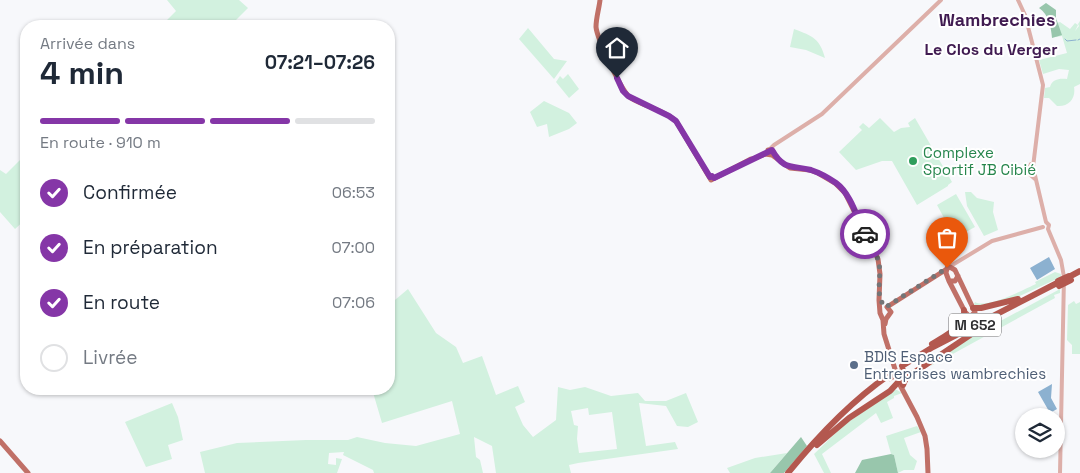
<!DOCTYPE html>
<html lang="fr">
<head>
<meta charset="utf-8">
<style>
	body { margin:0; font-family:"Space Grotesk",sans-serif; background:#f2f2f3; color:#1f2937; height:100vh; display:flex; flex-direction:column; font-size:19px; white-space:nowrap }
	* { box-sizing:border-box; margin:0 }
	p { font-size:16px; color:#747a83 }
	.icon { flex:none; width:28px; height:28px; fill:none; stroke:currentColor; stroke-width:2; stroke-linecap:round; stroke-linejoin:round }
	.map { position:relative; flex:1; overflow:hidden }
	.side { position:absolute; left:20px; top:20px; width:375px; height:375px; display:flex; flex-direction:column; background:#fff; border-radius:20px; box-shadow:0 1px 4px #0004 }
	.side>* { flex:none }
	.fabs { position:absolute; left:1015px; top:408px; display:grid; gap:10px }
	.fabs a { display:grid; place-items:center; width:50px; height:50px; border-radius:50%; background:#fff; box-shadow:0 1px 4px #0004; font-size:25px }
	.pin { position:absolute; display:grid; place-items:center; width:42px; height:42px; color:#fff; margin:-51px -21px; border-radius:50% 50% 50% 0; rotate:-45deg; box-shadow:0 0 5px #0007 }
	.pin .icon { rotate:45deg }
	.courier { position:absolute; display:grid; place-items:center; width:50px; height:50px; margin:-25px; border:4px solid #8536a7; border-radius:50%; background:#fff; color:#222; box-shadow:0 1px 6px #0007 }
	.summary em { font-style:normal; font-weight:700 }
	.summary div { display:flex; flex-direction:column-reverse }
	.summary { display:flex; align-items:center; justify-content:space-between; height:85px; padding:0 20px }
	h1 { font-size:32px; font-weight:700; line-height:38px }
	.bar { display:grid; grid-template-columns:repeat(4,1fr); gap:8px 5px; align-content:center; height:60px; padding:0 20px }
	.bar i { height:6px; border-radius:4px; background:#e0e1e3 }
	.bar .selected { background:#8536a7 }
	.bar p { grid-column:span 4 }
	ol { padding:0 20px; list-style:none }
	li { display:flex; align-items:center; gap:15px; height:55px }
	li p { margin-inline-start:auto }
	li .icon { padding:5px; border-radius:50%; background:#8536a7; color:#fff; stroke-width:4 }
	li:last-child { color:#747a83 }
	li i { width:28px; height:28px; border:2px solid #e0e1e3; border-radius:50% }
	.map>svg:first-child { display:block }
	.green { fill:#d2f1df; fill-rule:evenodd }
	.forest { fill:#98c6ac }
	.water { fill:#8cb1d0 }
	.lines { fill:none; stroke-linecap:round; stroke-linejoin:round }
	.stream { stroke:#8cb1d0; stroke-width:1 }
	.minor { stroke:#ddafa9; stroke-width:4 }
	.major { stroke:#c07067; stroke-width:5 }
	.highway { stroke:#b3584f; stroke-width:6 }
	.highway-bridge { stroke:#b3584f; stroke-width:6 }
	.done { stroke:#747577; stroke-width:5; stroke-dasharray:0 9 }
	.route { stroke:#8536a7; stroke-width:6 }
	.leisure-dot { fill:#2e9e5b; stroke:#fff; stroke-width:2 }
	.service-dot { fill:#5c6f8a; stroke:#fff; stroke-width:2 }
	.labels { text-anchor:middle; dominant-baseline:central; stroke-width:4; stroke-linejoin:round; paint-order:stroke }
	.shield { fill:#fff; stroke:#6d6d6e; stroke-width:1 }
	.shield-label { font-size:14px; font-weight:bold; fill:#2e2e30 }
	.leisure-label { font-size:15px; fill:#27864d; stroke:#fff; text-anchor:start }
	.service-label { font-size:15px; fill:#4e5e75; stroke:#fff; text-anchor:start }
	.neighbourhood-label { font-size:16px; font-weight:bold; fill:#401b51; stroke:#fff }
	.quarter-label { font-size:18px; font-weight:bold; fill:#401b51; stroke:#fff }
</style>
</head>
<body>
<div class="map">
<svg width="1080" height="473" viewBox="0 0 1080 473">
	<rect width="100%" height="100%" fill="#f7f8fb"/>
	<!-- green -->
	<path class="green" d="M167 0H239L248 8 230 26H207L201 22 198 26H161L176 11Z
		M1080 21V84L1074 87C1076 98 1069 107 1057 106L1049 98H1044L1045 88 1050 87C1052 79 1060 78 1067 79L1069 70 1059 69 1043 74 1039 60 1067 53 1062 36 1056 37 1054 24 1060 22 1070 29 1075 23 1078 25 1075 31 1079 26 1078 24Z
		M528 28 554 59 567 61 554 79 519 39Z
		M794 29C813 36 820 39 825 58L806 50 790 47Z
		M568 74 579 89 569 98 556 82 560 76 563 79Z
		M544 101 569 113 577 123 569 129 549 137 547 124 537 127 530 112Z
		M880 118 894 132 901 128 910 127 908 123 915 118 952 182 948 185V186L917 205 892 161H882L856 170 839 152 862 130 859 127 863 123 869 128Z
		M25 152 26 219 15 229 0 212V170L6 174 22 158 21 155Z
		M965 192H971L977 198 994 202 993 212 998 230 984 236 967 206Z
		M956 194 975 227 955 238 937 205Z
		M1055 272 1061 274V277L1011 300 976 306 974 304 975 302C987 309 1023 290 1036 284L1035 282Z
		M408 289 436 333 456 347 463 363 482 356 496 395 518 386 525 402 515 407 523 425 533 437 556 420 558 387 570 390 585 387 611 396 638 393 645 401H666L686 393 698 422 688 427 677 426 666 406 639 403 646 446 675 442 678 449 578 463 569 465 571 473H496L492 446 474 437 476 457 480 460 483 473H374L373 470 343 455 344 452 329 453 328 464 336 465V458L342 459 337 473H205L200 452 237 443 306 440H348L357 437 385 443 416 446 460 434 452 401 382 423 372 389H389V305ZM588 408 589 415 612 412 617 449 579 453 577 439 578 426 574 425 571 411Z
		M1060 289V293L1054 295 1055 298 929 367 967 339Z
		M1074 301 1076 304 1080 302V354H1072V345L1067 340 1068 305Z
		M895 390H897L902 393 894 396V398L887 402 893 418 881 423 876 413 822 454 831 473H824L814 454 844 425Z
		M172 403 178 417 183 440 168 445 172 459 146 467 125 422Z
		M917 426 921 432 904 438 910 455 917 461 914 470H904L898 473 894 455 891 454 886 436Z
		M787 453 770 473H730L727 468 755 458Z"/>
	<!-- forest -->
	<path class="forest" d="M1046 3 1056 10V18L1062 35 1052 38C1051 27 1049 15 1039 8Z
		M801 437 807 446 784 473H770Z
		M891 454 894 455 898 473H855L862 460Z"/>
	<!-- water -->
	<path class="water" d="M1049 257 1055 269 1037 280 1030 268Z
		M1052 384 1051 398 1057 409 1050 413 1038 392Z"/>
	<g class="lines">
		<!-- stream -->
		<path class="stream" d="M1065 39 1067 41 1076 40
			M1078 40 1080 39"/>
		<!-- minor -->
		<path class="minor" d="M1018 0 1025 15 1043 85 1033 167 1046 222 1049 225 1048 229 1061 260 1064 277 1060 473
			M769 150 774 145 822 114 941 0
			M1031 164 1027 172 1035 179
			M949 267 992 241 1043 227"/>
		<!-- major -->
		<path class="major" d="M600 0C599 9 596 18 596 27 597 38 622 93 631 98 646 107 664 110 676 121L711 180 751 159
			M768 150H771L773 152
			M748 161 765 154 772 155 790 168 810 170 818 173 835 183 845 193 878 259 880 274 879 300 880 313 883 320 884 334 900 385 917 417 925 436 927 449 928 473
			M947 268 946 273 949 281H955L958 276
			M887 307 950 267 955 270 973 308 975 312 972 315 969 316 965 312 949 281
			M885 324 886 319 891 312 887 307
			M0 441 28 473"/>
		<!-- highway -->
		<path class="highway" d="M1067 278 1080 271
			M973 308H981L1018 299
			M932 344C944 336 966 327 964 310
			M902 366 933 347 1059 282
			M903 385 906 378 994 319
			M817 445 849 418 890 391 901 379
			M788 473C818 436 850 402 889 375"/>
		<!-- highway-bridge -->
		<path class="highway-bridge" d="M1058 281 1069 276
			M1059 286 1071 280
			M890 378 903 370"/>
	</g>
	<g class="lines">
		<!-- done -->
		<path class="done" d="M865 234C870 243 877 253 879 264 882 277 874 298 886 307L947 268"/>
		<!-- route -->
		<path class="route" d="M617 78 623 91 628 96 669 116 676 121 710 177 712 176 714 178 772 150C784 171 792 165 811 170 820 173 829 178 836 183 851 194 857 218 865 234"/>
	</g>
	<!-- markers -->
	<circle class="leisure-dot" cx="913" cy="161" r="5"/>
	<circle class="service-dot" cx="854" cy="365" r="5"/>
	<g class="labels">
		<!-- shield labels -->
		<rect class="shield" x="949" y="313.5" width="52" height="23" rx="4"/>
		<g class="shield-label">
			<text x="975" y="325">M 652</text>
		</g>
		<!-- leisure labels -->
		<g class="leisure-label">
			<text x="923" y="152">Complexe<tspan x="923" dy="17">Sportif JB Cibié</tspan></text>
		</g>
		<!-- service labels -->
		<g class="service-label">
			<text x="864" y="356">BDIS Espace<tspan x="864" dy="17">Entreprises wambrechies</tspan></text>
		</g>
		<!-- neighbourhood labels -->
		<g class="neighbourhood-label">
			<text x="991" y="49">Le Clos du Verger</text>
		</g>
		<!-- quarter labels -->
		<g class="quarter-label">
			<text x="997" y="19">Wambrechies</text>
		</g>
	</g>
</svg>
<div class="fabs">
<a><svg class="icon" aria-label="layers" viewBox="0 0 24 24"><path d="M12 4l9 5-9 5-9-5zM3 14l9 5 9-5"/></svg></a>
</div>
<div class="pin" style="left:947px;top:268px;background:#ea580c"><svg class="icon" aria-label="bag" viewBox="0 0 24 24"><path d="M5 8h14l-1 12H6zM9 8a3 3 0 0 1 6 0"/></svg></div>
<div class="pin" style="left:617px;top:78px;background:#1f2937"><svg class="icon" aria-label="home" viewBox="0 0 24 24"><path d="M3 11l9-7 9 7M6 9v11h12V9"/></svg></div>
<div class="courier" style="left:865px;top:234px"><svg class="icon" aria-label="car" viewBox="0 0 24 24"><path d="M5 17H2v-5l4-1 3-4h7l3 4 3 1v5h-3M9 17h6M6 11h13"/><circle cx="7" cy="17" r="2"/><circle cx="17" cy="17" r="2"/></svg></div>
<section class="side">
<div class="summary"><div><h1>4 min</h1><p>Arrivée dans</p></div><em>07:21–07:26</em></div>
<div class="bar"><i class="selected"></i><i class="selected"></i><i class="selected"></i><i></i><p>En route · 910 m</p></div>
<ol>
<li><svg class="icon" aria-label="check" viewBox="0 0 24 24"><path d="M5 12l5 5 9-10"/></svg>Confirmée<p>06:53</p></li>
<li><svg class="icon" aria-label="check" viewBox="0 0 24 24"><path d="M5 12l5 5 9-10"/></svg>En préparation<p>07:00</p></li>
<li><svg class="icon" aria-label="check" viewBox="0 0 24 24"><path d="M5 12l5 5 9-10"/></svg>En route<p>07:06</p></li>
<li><i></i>Livrée</li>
</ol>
</section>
</div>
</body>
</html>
